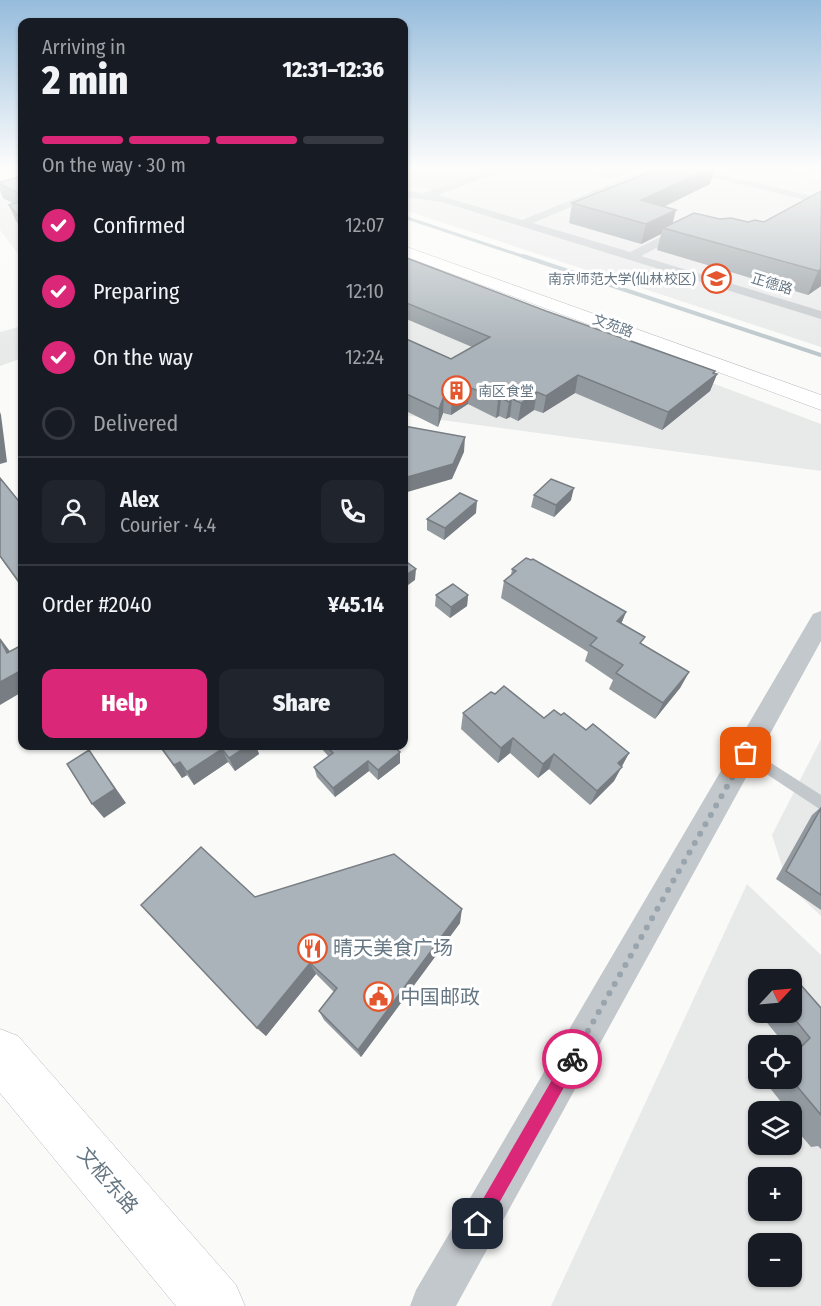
<!DOCTYPE html>
<html lang="en">
<head>
<meta charset="utf-8">
<style>
	body { margin:0; font-family:"Fira Sans Condensed","Noto Sans SC",sans-serif; background:#20242c; color:#f1f3f6; height:100vh; display:flex; flex-direction:column; font-size:22px; white-space:nowrap }
	* { box-sizing:border-box; margin:0 }
	p { font-size:20px; color:#9ea1a6 }
	.icon { flex:none; width:33px; height:33px; fill:none; stroke:currentColor; stroke-width:2; stroke-linecap:round; stroke-linejoin:round }
	.map { position:relative; flex:1; overflow:hidden }
	.details { position:absolute; left:18px; top:18px; width:390px; height:732px; display:flex; flex-direction:column; background:#171b24; border-radius:12px; box-shadow:0 2px 4px #0004 }
	.details>* { flex:none }
	.needle { width:39px; rotate:64deg }
	.fabs { position:absolute; left:748px; top:969px; display:grid; gap:12px }
	.fabs a { display:grid; place-items:center; width:54px; height:54px; border-radius:12px; background:#171b24; box-shadow:0 2px 4px #0004; font-size:30px }
	.pin { position:absolute; display:grid; place-items:center; width:51px; height:51px; color:#fff; margin:-26px; border-radius:12px; box-shadow:0 3px 9px #0006 }
	.courier { position:absolute; display:grid; place-items:center; width:60px; height:60px; margin:-30px; border:4px solid #db2777; border-radius:50%; background:#fff; color:#222; box-shadow:0 2px 8px #0007 }
	.headline em { font-style:normal; font-weight:800 }
	.headline div { display:flex; flex-direction:column-reverse }
	.headline { display:flex; align-items:center; justify-content:space-between; height:102px; padding:0 24px }
	h1 { font-size:39px; font-weight:800; line-height:45px }
	.bar { display:grid; grid-template-columns:repeat(4,1fr); gap:9px 6px; align-content:center; height:72px; padding:0 24px }
	.bar i { height:8px; border-radius:4px; background:#363941 }
	.bar .active { background:#db2777 }
	.bar p { grid-column:span 4 }
	.line { display:flex; align-items:center; gap:15px; padding:0 24px; border-top:2px solid #363941 }
	.line div { flex:1 }
	.round { display:grid; place-items:center; flex:none; width:63px; height:63px; border-radius:12px; background:#20242c }
	ol { padding:0 24px; list-style:none }
	li { display:flex; align-items:center; gap:18px; height:66px }
	li p { margin-inline-start:auto }
	li .icon { padding:6px; border-radius:50%; background:#db2777; color:#fff; stroke-width:4 }
	li:last-child { color:#9ea1a6 }
	li i { width:33px; height:33px; border:3px solid #363941; border-radius:50% }
	.button { display:flex; gap:12px; margin-top:auto; padding:12px 24px }
	.button a { flex:1; height:69px; border-radius:12px; background:#db2777; color:#fff; font-size:24px; font-weight:800; line-height:69px; text-align:center }
	.button a+a { background:#20242c; color:#f1f3f6 }
	.map>svg:first-child { display:block }
	.built { fill:#e8e9e9; fill-rule:evenodd }
	.green { fill:#dadfd7 }
	.water { fill:#bbc7cb }
	.lines { fill:none; stroke-linecap:round; stroke-linejoin:round }
	.stream-far1 { stroke:#bbc7cb; stroke-width:3 }
	.stream { stroke:#bbc7cb; stroke-width:4 }
	.secondary-casing { stroke:#b3babf; stroke-width:1 }
	.path { stroke:#bbbfc2; stroke-width:1.5; stroke-dasharray:1.5 1.5; stroke-linecap:butt }
	.lane { fill:#c3c8cc; fill-rule:evenodd }
	.street { fill:#c3c8cc; fill-rule:evenodd }
	.secondary { fill:#fff; fill-rule:evenodd }
	.wall { fill:#929a9f }
	.shaded-wall { fill:#777d82 }
	.building { fill:#aab3b9; stroke:#777d82; stroke-width:1.5 }
	.route { fill:#db2777 }
	.done { stroke:#99a4ac; stroke-width:6; stroke-dasharray:0 10.8 }
	.labels { text-anchor:middle; dominant-baseline:central; stroke-width:6; stroke-linejoin:round; paint-order:stroke }
	.far-poi-label { font-size:14px; fill:#657683; stroke:#fff; text-anchor:end }
	.far-street-label { font-size:14px; fill:#657683; stroke:#fff }
	.near-poi-label { font-size:20px; fill:#657683; stroke:#fff; text-anchor:start }
	.near-street-label { font-size:20px; fill:#657683; stroke:#fff }
</style>
</head>
<body>
<div class="map">
<svg width="821" height="1306" viewBox="0 0 821 1306">
	<rect width="100%" height="100%" fill="#fafaf8"/>
	<!-- built -->
	<path class="built" d="M404 167H821V347L404 210Z
		M22 185V259L0 230V191Z
		M404 267 821 424V471L404 415Z
		M22 326V358L0 366V332Z
		M821 739V916L788 885 772 835Z
		M747 884 821 955V1306H551ZM759 980H792V1012H759ZM759 1046H792V1078H759ZM759 1112H792V1144H759ZM759 1178H792V1210H759ZM759 1244H792V1276H759Z"/>
	<!-- green -->
	<path class="green" d="M404 167H505L434 191 423 187H404Z"/>
	<!-- water -->
	<path class="water" d="M578 167H637L638 169 611 179 597 175 593 170Z"/>
	<g class="lines">
		<!-- stream-far1 -->
		<path class="stream-far1" d="M404 217 528 258"/>
		<!-- stream -->
		<path class="stream" d="M523 256 821 355"/>
		<defs>
			<path id="secondary" d="M404 246 821 395V410L404 256Z
				M0 1029 18 1036 236 1285 245 1306H176L0 1093Z"/>
		</defs>
		<!-- secondary casing -->
		<use href="#secondary" class="secondary-casing"/>
		<!-- path -->
		<path class="path" d="M789 167 791 171 819 184"/>
		<!-- lane -->
		<path class="lane" d="M746 747 821 795V810L741 757 739 753 741 749Z"/>
		<!-- street -->
		<path class="street" d="M500 167H513L438 195 522 220 652 167H664L533 223 630 252 685 225H693V229L641 256 821 311V319L442 202 404 197V191L424 193Z
			M670 167H687L821 198V204Z
			M821 611V641L456 1306H410L416 1290 813 614Z"/>
		<!-- secondary -->
		<use href="#secondary" class="secondary"/>
	</g>
	<!-- wall -->
	<path class="wall" d="M22 176V229L16 221 9 205 14 204 3 198 0 190V182Z
		M710 184 664 206 673 223 720 219 748 222H764L821 191V286L808 295 657 250 661 234 641 244 569 223 572 203Z
		M404 257 546 311 715 371 714 373 717 374 710 391 662 430 575 393 543 413 534 410 518 421 510 417 506 419 499 416 496 418 468 404 451 415 443 413 438 427 404 410V338L451 359 472 347 404 318Z
		M0 478 22 505V588L0 557Z
		M534 495 571 500 554 517 531 507Z
		M476 513 444 540 427 530V519Z
		M512 569 626 612 621 624 642 645 689 672 680 688 655 719 609 689 613 680 585 661 588 652 501 598 504 581 511 575Z
		M436 595H468L467 606 450 618 435 606Z
		M495 694 544 718 561 715 629 753 614 781 590 805 549 769 538 778 510 753 498 763 461 729 463 713Z
		M159 746H256L259 754 235 771 228 762 194 785 187 775 182 778Z
		M321 746H393L400 763 378 780 369 771 335 797 317 777 314 767 329 757 321 748Z
		M821 807V910L776 879 812 815Z
		M255 897 460 923 361 1057 324 1020 319 1011 334 992 316 974 266 1036 257 1028Z
		M800 984 821 1008V1149L818 1146 811 1147 793 1126 798 1121 792 1115V1112H789L762 1078H792V1046H786L764 1019 769 1015 770 1012H792V987Z"/>
	<!-- shaded-wall -->
	<path class="shaded-wall" d="M712 167H715L710 184 637 220 641 200Z
		M676 210 671 230 663 228 661 234 641 244 646 224Z
		M821 269V286L808 295 818 271Z
		M715 371 713 377 717 374 710 391 662 430 668 412Z
		M578 375 575 393 543 413 546 396Z
		M469 387 468 404 451 415 452 397Z
		M537 392 534 410 518 421 521 403Z
		M444 396 443 413 438 427 439 409Z
		M501 398 499 416 496 418 498 400Z
		M512 399 510 417 506 419 509 402Z
		M0 412 1 415 7 462 0 464Z
		M465 437 464 452 452 479 404 493V478Z
		M574 488 571 500 554 517 556 505Z
		M477 501 476 513 444 540 445 528Z
		M416 569 415 580 404 588V576Z
		M468 595 467 606 450 618 451 607Z
		M626 612 619 629 617 621Z
		M0 638 9 650 19 668 7 653Z
		M22 670V692L0 705V682Z
		M689 672 680 688 655 719 663 703Z
		M513 738 510 753 498 763 501 748Z
		M247 746H256L259 754 235 771 229 758Z
		M222 749 228 762 194 785 187 772Z
		M89 750 126 803 104 818 92 804Z
		M400 752V763L378 780V770Z
		M629 753 614 781 590 805 597 791 618 763Z
		M554 754 549 769 538 778 543 764Z
		M368 761 369 771 335 797 333 788Z
		M180 762 187 775 182 778 174 765Z
		M462 909 460 923 361 1057 358 1050Z
		M310 963 316 974 266 1036 257 1028Z"/>
	<!-- building -->
	<path class="building" d="M663 167H712L641 200 676 210 646 224 572 203Z
		M22 176V195L0 184V182Z
		M821 191V269L818 271 663 228 694 213 720 219 731 218 748 222 755 220 764 222Z
		M22 201V220L9 205Z
		M404 257 546 311 715 371 713 373 717 374 668 412 578 375 546 396 537 392 521 403 512 399 509 402 501 398 498 400 469 387 452 397 444 396 439 409 404 393V338L451 359 490 337 404 302Z
		M404 426 465 437 453 464 404 478Z
		M0 478 22 505V586L0 556Z
		M551 479 574 488 556 505 534 495Z
		M460 493 477 501 445 528 427 519Z
		M526 558 531 560 533 559 626 612 617 621 645 637 640 643 689 672 663 703 616 673 623 665 590 645 597 638 504 581 516 571 512 569Z
		M404 560 416 569 404 576Z
		M453 584 468 595 451 607 436 595Z
		M0 639 7 653 22 645V670L0 682Z
		M504 686 544 718 554 710 561 715 564 713 586 730 593 724 629 753 618 763 622 767 597 791 554 754 543 764 513 738 501 748 463 713 491 692 495 694Z
		M160 746H247L229 758 222 749 187 772 180 762 174 765Z
		M326 746H393L400 752 378 770 368 761 333 788 314 767 333 753Z
		M89 750 115 789 92 804 67 764Z
		M821 808V895L786 871Z
		M201 847 255 897 394 854 462 909 358 1050 319 1011 337 988 310 963 257 1028 141 905Z
		M800 984 821 1008V1115L790 1078H792V1056L810 1038 789 1012H792V1003Z"/>
	<!-- sky -->
	<linearGradient id="sky" x2="0" y2="1"><stop stop-color="#96bcdc"/><stop offset="0.48" stop-color="#fdfdfc"/><stop offset="1" stop-color="#fdfdfc" stop-opacity="0"/></linearGradient>
	<rect width="821" height="350" fill="url(#sky)"/>
	<!-- route -->
	<path class="route" d="M572 1052 577 1054 579 1059 577 1064 484 1230 478 1233 472 1230 470 1224 472 1218 567 1054Z"/>
	<g class="lines">
		<!-- done -->
		<path class="done" d="M572 1059 746 753"/>
	</g>
	<!-- icons -->
	<defs>
		<symbol id="university-ring" viewBox="-11 -11 22 22"><circle r="9.5" fill="#fff" stroke="#e4572e" stroke-width="1.5"/><path d="M0-5L7-2L0 1L-7-2ZM-4 1L0 2.5L4 1V4Q0 6-4 4Z" fill="#e4572e"/></symbol>
		<symbol id="building-ring" viewBox="-11 -11 22 22"><circle r="9.5" fill="#fff" stroke="#e4572e" stroke-width="1.5"/><path d="M-4-6H4V6H1V3H-1V6H-4ZM-2.5-4.3h1.7v1.8h-1.7ZM.8-4.3h1.7v1.8H.8ZM-2.5-1h1.7V.8h-1.7ZM.8-1h1.7V.8H.8Z" fill="#e4572e"/></symbol>
		<symbol id="restaurant-ring" viewBox="-11 -11 22 22"><circle r="9.5" fill="#fff" stroke="#e4572e" stroke-width="1.5"/><path d="M-5-6h1v4h1v-4h1v4h1v-4h1v5L-1.5 .5V6h-2V.5L-5-1ZM5-6V6H3V1.5H1.5Q1.5-4 5-6Z" fill="#e4572e"/></symbol>
		<symbol id="civic-ring" viewBox="-11 -11 22 22"><circle r="9.5" fill="#fff" stroke="#e4572e" stroke-width="1.5"/><path d="M-.6-6.5H3V-4.5H.6V-3L4-1V1h2V6H-6V1h2V-1L-.6-3ZM-1.2 2.5V6h2.4V2.5Z" fill="#e4572e"/></symbol>
	</defs>
	<g fill-rule="evenodd">
		<use href="#university-ring" x="700" y="262" width="33" height="33"/>
		<use href="#building-ring" x="440" y="374" width="33" height="33"/>
		<use href="#restaurant-ring" x="296" y="932" width="33" height="33"/>
		<use href="#civic-ring" x="362" y="980" width="33" height="33"/>
	</g>
	<g class="labels">
		<!-- far-poi labels -->
		<g class="far-poi-label">
			<text x="696" y="279">南京师范大学(仙林校区)</text>
			<text x="478" y="391" text-anchor="start">南区食堂</text>
		</g>
		<!-- far-street labels -->
		<g class="far-street-label">
			<text transform="translate(772 284) rotate(17)">正德路</text>
			<text transform="translate(613 326) rotate(20)">文苑路</text>
		</g>
		<!-- near-poi labels -->
		<g class="near-poi-label">
			<text x="333" y="948">晴天美食广场</text>
			<text x="400" y="997">中国邮政</text>
		</g>
		<!-- near-street labels -->
		<g class="near-street-label">
			<text transform="translate(108 1180) rotate(49)">文枢东路</text>
		</g>
	</g>
</svg>
<div class="fabs">
<a><svg class="needle" viewBox="-14 -14 28 28"><path d="M0-13l5 13h-10z" fill="#e53935"/><path d="M0 13l5-13h-10z" fill="#9ea1a6"/></svg></a>
<a><svg class="icon" aria-label="locate" viewBox="0 0 24 24"><circle cx="12" cy="12" r="6"/><path d="M12 2v4M12 18v4M2 12h4M18 12h4"/></svg></a>
<a><svg class="icon" aria-label="layers" viewBox="0 0 24 24"><path d="M12 4l9 5-9 5-9-5zM3 14l9 5 9-5"/></svg></a>
<a>+</a>
<a>−</a>
</div>
<div class="pin" style="left:746px;top:753px;background:#ea580c"><svg class="icon" aria-label="bag" viewBox="0 0 24 24"><path d="M5 8h14l-1 12H6zM9 8a3 3 0 0 1 6 0"/></svg></div>
<div class="pin" style="left:478px;top:1224px;background:#1f2937"><svg class="icon" aria-label="home" viewBox="0 0 24 24"><path d="M3 11l9-7 9 7M6 9v11h12V9"/></svg></div>
<div class="courier" style="left:572px;top:1059px"><svg class="icon" aria-label="bike" viewBox="0 0 24 24"><circle cx="6" cy="16" r="4"/><circle cx="18" cy="16" r="4"/><path d="M6 16l4-8h5l3 8M10 8l3 8H6M13 5h3"/></svg></div>
<section class="details">
<div class="headline"><div><h1>2 min</h1><p>Arriving in</p></div><em>12:31–12:36</em></div>
<div class="bar"><i class="active"></i><i class="active"></i><i class="active"></i><i></i><p>On the way · 30 m</p></div>
<ol>
<li><svg class="icon" aria-label="check" viewBox="0 0 24 24"><path d="M5 12l5 5 9-10"/></svg>Confirmed<p>12:07</p></li>
<li><svg class="icon" aria-label="check" viewBox="0 0 24 24"><path d="M5 12l5 5 9-10"/></svg>Preparing<p>12:10</p></li>
<li><svg class="icon" aria-label="check" viewBox="0 0 24 24"><path d="M5 12l5 5 9-10"/></svg>On the way<p>12:24</p></li>
<li><i></i>Delivered</li>
</ol>
<div class="line" style="height:108px"><a class="round"><svg class="icon" aria-label="person" viewBox="0 0 24 24"><circle cx="12" cy="8" r="4"/><path d="M4 21q1-7 8-7t8 7"/></svg></a><div><b>Alex</b><p>Courier · 4.4</p></div><a class="round"><svg class="icon" aria-label="phone" viewBox="0 0 24 24"><path d="M5 4h4l2 5-3 2q2 4 5 5l2-3 5 2v4C11 20 4 13 5 4z"/></svg></a></div>
<div class="line" style="height:78px"><div>Order #2040</div><b>¥45.14</b></div>
<div class="button"><a>Help</a><a>Share</a></div>
</section>
</div>
</body>
</html>
